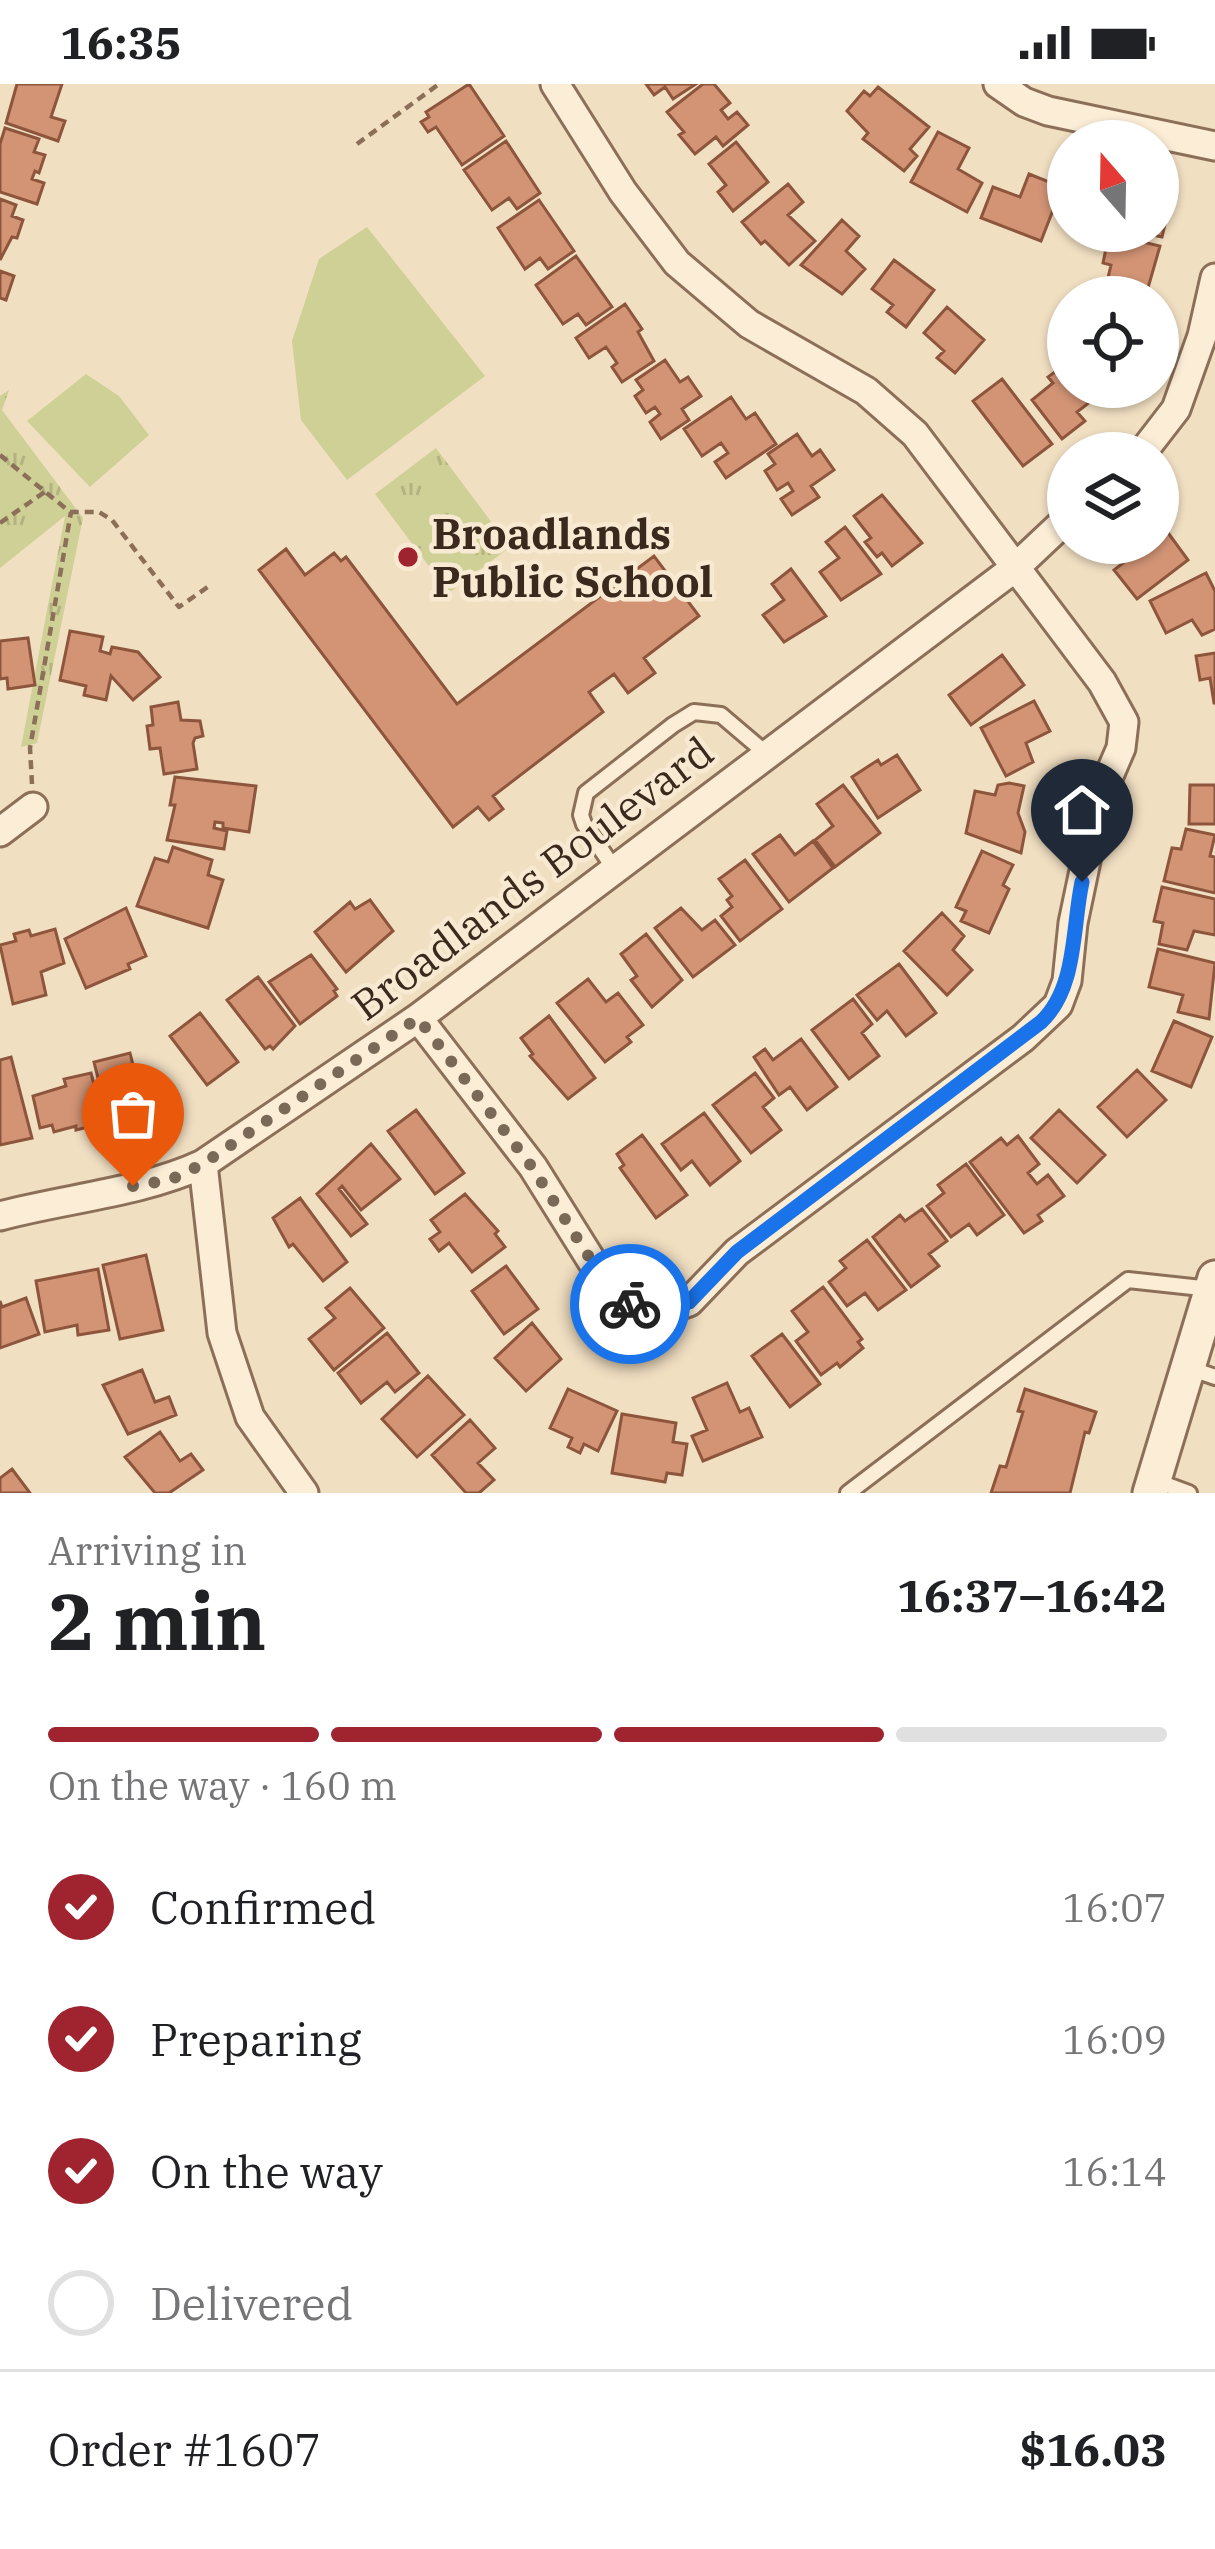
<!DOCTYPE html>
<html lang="en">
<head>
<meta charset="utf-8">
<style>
	body { margin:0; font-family:"IBM Plex Serif",serif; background:#f2f2f2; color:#202124; height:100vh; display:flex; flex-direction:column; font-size:45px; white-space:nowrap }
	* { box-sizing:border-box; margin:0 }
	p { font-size:39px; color:#757577 }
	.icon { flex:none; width:66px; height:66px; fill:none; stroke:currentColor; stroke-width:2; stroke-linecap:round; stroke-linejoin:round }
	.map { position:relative; height:1409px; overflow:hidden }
	.side { display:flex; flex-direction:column; background:#fff; flex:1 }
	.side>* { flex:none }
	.needle { width:78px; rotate:340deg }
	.buttons { position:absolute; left:1047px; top:36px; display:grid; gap:24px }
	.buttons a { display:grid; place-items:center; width:132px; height:132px; border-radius:50%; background:#fff; box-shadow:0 3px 9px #0004; font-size:60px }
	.pin { position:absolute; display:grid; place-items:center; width:102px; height:102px; color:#fff; margin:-123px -51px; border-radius:50% 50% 50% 0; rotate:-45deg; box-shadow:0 0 12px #0007 }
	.pin .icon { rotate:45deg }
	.courier { position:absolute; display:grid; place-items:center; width:120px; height:120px; margin:-60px; border:9px solid #1a73e8; border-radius:50%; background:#fff; color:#222; box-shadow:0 3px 15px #0007 }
	.head em { font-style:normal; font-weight:800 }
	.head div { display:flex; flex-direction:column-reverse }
	.head { display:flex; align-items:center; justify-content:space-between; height:204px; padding:0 48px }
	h1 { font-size:78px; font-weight:800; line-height:90px }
	.bar { display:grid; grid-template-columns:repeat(4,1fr); gap:18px 12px; align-content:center; height:144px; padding:0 48px }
	.bar i { height:15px; border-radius:9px; background:#e0e0e0 }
	.bar .current { background:#9f242f }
	.bar p { grid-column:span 4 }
	.line { display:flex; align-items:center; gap:30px; padding:0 48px; border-top:3px solid #e0e0e0 }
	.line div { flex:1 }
	ol { padding:0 48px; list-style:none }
	li { display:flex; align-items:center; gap:36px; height:132px }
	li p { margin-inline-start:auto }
	li .icon { padding:12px; border-radius:50%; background:#9f242f; color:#fff; stroke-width:4 }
	li:last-child { color:#757577 }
	li i { width:66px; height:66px; border:6px solid #e0e0e0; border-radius:50% }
	.status { display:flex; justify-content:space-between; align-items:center; height:84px; padding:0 60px; background:#fff; direction:ltr }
	.status svg { height:33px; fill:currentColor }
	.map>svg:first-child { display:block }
	.grass { fill:#ced095 }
	.park { fill:url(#park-tufts) }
	.building { fill:#d29475; stroke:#8d553c; stroke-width:3 }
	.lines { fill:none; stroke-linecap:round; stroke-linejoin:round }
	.service-casing { stroke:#8c6f58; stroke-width:20 }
	.minor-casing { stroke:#8c6f58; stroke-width:33 }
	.tertiary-casing { stroke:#8c6f58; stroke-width:39 }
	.path { stroke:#8c6f58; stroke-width:4.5; stroke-dasharray:9 6; stroke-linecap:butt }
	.service { stroke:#fbedd6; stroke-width:14 }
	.minor { stroke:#fbedd6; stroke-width:27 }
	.tertiary { stroke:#fbedd6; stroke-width:33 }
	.done { stroke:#7b6957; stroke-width:12; stroke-dasharray:0 21.6 }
	.route { stroke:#1a73e8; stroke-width:15 }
	.poi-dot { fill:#9f242f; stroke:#f8ead2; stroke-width:4.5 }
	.labels { text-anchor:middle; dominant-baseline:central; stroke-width:9; stroke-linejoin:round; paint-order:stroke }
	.poi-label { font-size:42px; font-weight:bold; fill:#3b291d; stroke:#f8ead2; text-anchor:start }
	.street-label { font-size:42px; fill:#3b291d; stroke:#f8ead2 }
</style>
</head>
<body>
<div class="status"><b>16:35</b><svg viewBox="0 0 49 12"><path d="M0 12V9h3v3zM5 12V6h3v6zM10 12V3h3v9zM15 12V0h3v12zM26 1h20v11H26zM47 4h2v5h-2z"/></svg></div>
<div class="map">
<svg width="1215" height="1409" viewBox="0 0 1215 1409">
	<defs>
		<pattern id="park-tufts" width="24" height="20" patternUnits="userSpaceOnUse" patternTransform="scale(3)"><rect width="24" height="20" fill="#ced095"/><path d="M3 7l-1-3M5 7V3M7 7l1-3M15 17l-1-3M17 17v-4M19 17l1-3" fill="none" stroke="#b2b380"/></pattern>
	</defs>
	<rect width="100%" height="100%" fill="#f1dfc2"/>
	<!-- grass -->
	<path class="grass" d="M367 143 485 292 347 396 301 336 292 257 319 175Z
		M86 290 119 312 149 351 90 403 27 337Z"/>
	<!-- park -->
	<path class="park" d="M9 306 2 326 83 434 37 659 21 663 65 432 0 484V312Z
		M436 364 510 463 449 509 375 410Z"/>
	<!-- building -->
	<path class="building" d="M17 0H62L51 33 65 37 58 57 6 39Z
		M469 0 504 52 462 81 436 43 428 48 421 38 429 33 426 28Z
		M646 0H696L673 15 665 3 654 11Z
		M703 0H714L730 19 721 26 728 35 737 28 748 41 723 62 716 53 695 70 679 51 684 48 667 28Z
		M878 3 929 43 910 65 917 72 904 87 863 55 868 49 847 27 864 7 870 12Z
		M5 44 39 55 34 68 45 71 39 89 35 87 32 95 44 99 37 120 0 108V60Z
		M938 48 969 64 958 85 982 99 967 128 911 98Z
		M506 57 540 109 517 125 509 114 492 126 464 86Z
		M736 58 768 98 733 127 718 108 726 101 709 80Z
		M1029 90 1062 103 1041 157 981 134 993 103 1020 113Z
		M788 100 803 118 788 131 815 157 789 181 765 157 761 160 742 138Z
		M0 115 16 121 12 132 23 136 17 154 12 153 0 176Z
		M539 116 574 167 548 185 540 174 525 185 498 144Z
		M1158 118 1170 120 1162 153 1133 147H1158Z
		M842 136 859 152 846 167 865 185 842 210 801 181Z
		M1109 150 1160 162 1146 211 1106 202 1111 181 1103 179Z
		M576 172 612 223 586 241 578 230 563 240 536 201Z
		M894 176 934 206 906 243 887 228 893 221 872 205Z
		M0 187 14 192 6 216 0 214Z
		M625 220 642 245 638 248 654 277 622 298 612 283 617 279 606 263 589 274 576 254Z
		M947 223 984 256 955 289 937 274 944 267 924 249Z
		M665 276 680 298 688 293 701 312 682 325 689 336 661 355 650 338 660 330 655 323 646 329 635 312 643 306 636 296Z
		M1059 285 1064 291 1068 288V303H1093L1099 311 1077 328 1085 337 1062 355 1032 316 1053 299 1048 293Z
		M1002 295 1052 360 1023 382 973 317Z
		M731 313 746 335 755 329 776 360 726 394 715 378 728 369 721 359 702 372 684 345Z
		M797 350 812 372 820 366 834 386 811 402 819 413 792 431 781 415 793 407 788 399 777 406 765 387 775 380 768 370Z
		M882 411 922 459 892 482 882 469 877 473 865 458 871 454 854 432Z
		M845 443 881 490 841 516 820 488 839 474 826 458Z
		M1166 446 1188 476 1137 515 1114 486 1149 459H1158V452Z
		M286 465 305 491 334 469 341 477 346 473 457 620 654 472 699 532 644 574 655 589 628 609 614 590 589 608 603 628 493 712 503 725 489 736 478 723 453 743 259 486Z
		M791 485 826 532 784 558 763 531 784 516 772 500Z
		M1206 489 1215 507V545L1202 551 1192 536 1166 549 1150 517Z
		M70 547 103 553 100 567 110 570 112 563 138 568 160 593 133 616 111 592 106 616 84 611 86 602 60 596Z
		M28 554 35 601 8 605 7 594 0 595V557Z
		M1215 569V619H1214L1210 594 1200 596 1196 572Z
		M1002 571 1024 601 971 641 949 611Z
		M1034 617 1050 647 1026 659 1033 678 1006 692 981 644Z
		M178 618 181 636 200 637 203 652 195 654 193 659 197 685 164 690 160 664 150 665 147 642 153 641 151 623Z
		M897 671 920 706 878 734 852 693 878 676 881 681Z
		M175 693 256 702 249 748 223 744V739L215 738 214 744 227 747 224 765 167 756 175 721H170Z
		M1009 699 1024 702 1018 729 1025 748 1021 769 966 749 975 707 995 711 998 701Z
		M843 701 880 749 835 783 815 756 833 742 817 720Z
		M1190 701H1215V740H1189Z
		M1186 745 1215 751 1210 772 1215 773V809L1164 797 1172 764 1181 765Z
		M780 751 795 771 813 757 833 784 789 818 753 770Z
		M173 763 212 776 208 791 223 796 208 844 137 822 155 774 168 778Z
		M982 767 1013 781 1003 801 1009 805 989 849 961 837 966 827 956 823Z
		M745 776 782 825 740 857 721 832 732 823 727 816 732 812 719 795Z
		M1162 803 1215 815V851L1194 847 1187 866 1159 860 1163 839 1154 837Z
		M370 816 393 847 346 888 315 848 350 818 355 825Z
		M126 824 146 872 128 880 130 885 86 904 65 855Z
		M681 824 702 846 715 836 735 861 693 893 655 844Z
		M942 829 964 852 953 866 972 886 947 911 904 867Z
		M55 845 64 879 41 888 46 911 13 920 0 861 16 857 14 850 29 846 31 852Z
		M646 850 682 896 652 923 631 896 637 892 621 870Z
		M1158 865 1215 879 1209 935 1178 928 1183 911 1149 903Z
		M311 871 337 905 334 907 337 912 300 940 269 898Z
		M899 880 936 929 906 952 887 927 877 936 857 911Z
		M258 893 295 942 273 965 270 962 265 965 227 916Z
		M588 895 606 918 618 909 643 941 627 953 631 958 605 978 557 919Z
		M853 915 872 940 862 949 879 972 849 995 812 946Z
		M200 929 238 978 207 1001 170 952Z
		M549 932 595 994 568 1015 530 972 533 970 521 954Z
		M1174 937 1212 953 1191 1003 1152 987Z
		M801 955 837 1003 807 1026 790 1003 779 1011 754 973 765 965 773 976Z
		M130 969 145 1029 109 1038 94 978Z
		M11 973 32 1054 0 1061V976Z
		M1137 986 1166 1016 1127 1053 1098 1023Z
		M91 989 104 1039 76 1046V1042L54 1048 52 1041 40 1044 33 1012 66 1002 64 995Z
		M755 989 774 1014 763 1023 781 1046 751 1069 713 1021Z
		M416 1026 464 1089 435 1110 388 1047Z
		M1059 1026 1105 1071 1077 1099 1031 1054Z
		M704 1029 740 1077 710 1101 692 1077 681 1086 662 1060Z
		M642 1051 687 1111 656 1134 620 1084 624 1081 617 1070Z
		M1018 1052 1039 1080 1028 1089 1037 1100 1048 1091 1064 1112 1038 1131 1042 1137 1024 1149 970 1078 1001 1054 1007 1061Z
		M371 1060 400 1095 361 1126 342 1102 339 1105 367 1140 351 1152 317 1110Z
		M966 1080 1004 1131 977 1151 969 1140 951 1153 927 1122 944 1109 938 1101Z
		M465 1110 498 1147 495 1150 505 1163 472 1188 449 1159 439 1167 430 1155 440 1148 431 1136Z
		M300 1114 347 1178 323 1197 293 1160 289 1163 273 1134Z
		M922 1125 947 1157 929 1170 939 1182 911 1203 873 1153 900 1131 905 1137Z
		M867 1156 906 1206 878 1226 865 1209 847 1222 829 1198 846 1184 840 1177Z
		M146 1171 163 1246 120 1255 103 1181Z
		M506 1182 538 1225 504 1250 472 1207Z
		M98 1185 109 1246 78 1251 77 1241 45 1248 36 1197Z
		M823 1203 862 1255 858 1258 863 1264 840 1283 837 1279 821 1291 796 1257 808 1248 792 1227Z
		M350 1204 384 1244 334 1286 309 1255 335 1234 326 1224Z
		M26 1214 39 1250 0 1264V1217L2 1223Z
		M532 1239 561 1275 526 1307 495 1274Z
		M387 1249 419 1289 395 1308 387 1298 361 1319 338 1289Z
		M782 1250 820 1300 790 1323 752 1272Z
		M142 1286 155 1318 169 1313 176 1331 128 1350 103 1301Z
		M428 1292 464 1331 417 1373 382 1335Z
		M727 1299 740 1328 749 1324 762 1353 703 1377 692 1352 707 1346 693 1314Z
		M568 1305 617 1327 598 1367 584 1360 580 1369 568 1363 572 1354 550 1344Z
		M1025 1305 1096 1328 1089 1349 1085 1348 1070 1409H991L1000 1382 1006 1383 1023 1328 1018 1327Z
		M622 1330 676 1339 673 1358 687 1360 682 1391 667 1389 665 1398 612 1389Z
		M470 1336 495 1364 478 1379 494 1396 479 1409H466L432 1371Z
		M160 1348 180 1377 191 1370 203 1386 169 1409H155L125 1373Z
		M12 1385 30 1409H0V1394Z"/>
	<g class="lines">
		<defs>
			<path id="service" d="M615 786 584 740 581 731 586 709 673 641 694 628 721 631 768 671
				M1189 1284 1215 1293
				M1154 1396 1189 1409
				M848 1409 1128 1196 1211 1205"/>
			<path id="minor" d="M998 0 1024 18 1048 27 1215 62
				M1142 369 1176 325 1202 252 1215 194
				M0 748 33 723
				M418 934 533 1083 608 1203 631 1220 659 1228 689 1218 737 1168 1023 954 1058 921 1067 897 1073 839 1099 715 1121 664 1124 638 1102 598 915 350 866 307 749 240 677 179 623 108 555 0
				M203 1080 222 1249 250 1333 304 1409
				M0 1132C67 1114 140 1109 203 1080L418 934 1016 483 1068 434"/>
			<path id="tertiary" d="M1150 1409 1215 1194"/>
		</defs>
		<!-- service casing -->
		<use href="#service" class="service-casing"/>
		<!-- minor casing -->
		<use href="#minor" class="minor-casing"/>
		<!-- tertiary casing -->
		<use href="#tertiary" class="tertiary-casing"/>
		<!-- path -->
		<path class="path" d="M357 60 439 0
			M0 371 70 428H99L112 436 179 523 212 500
			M0 439 46 407
			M32 700 30 664 71 428"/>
		<!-- service -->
		<use href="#service" class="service"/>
		<!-- minor -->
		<use href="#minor" class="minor"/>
		<!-- tertiary -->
		<use href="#tertiary" class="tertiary"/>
	</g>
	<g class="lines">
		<!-- done -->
		<path class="done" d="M133 1102 170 1096 203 1080 418 934 532 1083 608 1203 630 1220"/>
		<!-- route -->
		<path class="route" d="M630 1220 659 1228 689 1218 737 1168 1041 938C1077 904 1072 845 1082 798"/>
	</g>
	<!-- markers -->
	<circle class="poi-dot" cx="408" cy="473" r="12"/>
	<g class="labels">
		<!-- poi labels -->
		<g class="poi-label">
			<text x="432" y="449">Broadlands<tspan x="432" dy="48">Public School</tspan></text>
		</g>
		<!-- street labels -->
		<g class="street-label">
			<text transform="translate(532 794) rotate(-37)">Broadlands Boulevard</text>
		</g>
	</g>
</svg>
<div class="buttons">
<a><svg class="needle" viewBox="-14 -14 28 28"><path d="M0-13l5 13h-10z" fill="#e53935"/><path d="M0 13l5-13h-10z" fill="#757577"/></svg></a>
<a><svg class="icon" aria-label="locate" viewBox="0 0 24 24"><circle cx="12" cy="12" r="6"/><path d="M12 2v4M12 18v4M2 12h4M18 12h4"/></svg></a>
<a><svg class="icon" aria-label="layers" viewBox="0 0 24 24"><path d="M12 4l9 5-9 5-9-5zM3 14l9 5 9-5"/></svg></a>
</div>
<div class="pin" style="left:133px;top:1102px;background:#ea580c"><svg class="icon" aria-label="bag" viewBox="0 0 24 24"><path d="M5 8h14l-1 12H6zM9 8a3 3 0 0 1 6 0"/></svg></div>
<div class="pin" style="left:1082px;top:798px;background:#1f2937"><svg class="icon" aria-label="home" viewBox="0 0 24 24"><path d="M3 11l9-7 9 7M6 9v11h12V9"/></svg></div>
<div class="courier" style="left:630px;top:1220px"><svg class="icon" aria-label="bike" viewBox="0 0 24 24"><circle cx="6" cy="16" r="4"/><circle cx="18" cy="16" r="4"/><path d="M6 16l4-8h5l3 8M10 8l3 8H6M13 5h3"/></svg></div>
</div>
<section class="side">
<div class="head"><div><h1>2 min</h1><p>Arriving in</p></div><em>16:37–16:42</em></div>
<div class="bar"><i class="current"></i><i class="current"></i><i class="current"></i><i></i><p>On the way · 160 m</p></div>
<ol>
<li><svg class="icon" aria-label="check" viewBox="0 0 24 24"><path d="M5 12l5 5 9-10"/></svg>Confirmed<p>16:07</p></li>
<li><svg class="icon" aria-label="check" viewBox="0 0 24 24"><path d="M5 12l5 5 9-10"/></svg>Preparing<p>16:09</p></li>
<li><svg class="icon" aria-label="check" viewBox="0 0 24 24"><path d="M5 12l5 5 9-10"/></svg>On the way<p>16:14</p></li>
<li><i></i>Delivered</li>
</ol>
<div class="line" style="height:156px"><div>Order #1607</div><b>$16.03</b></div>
</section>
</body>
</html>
